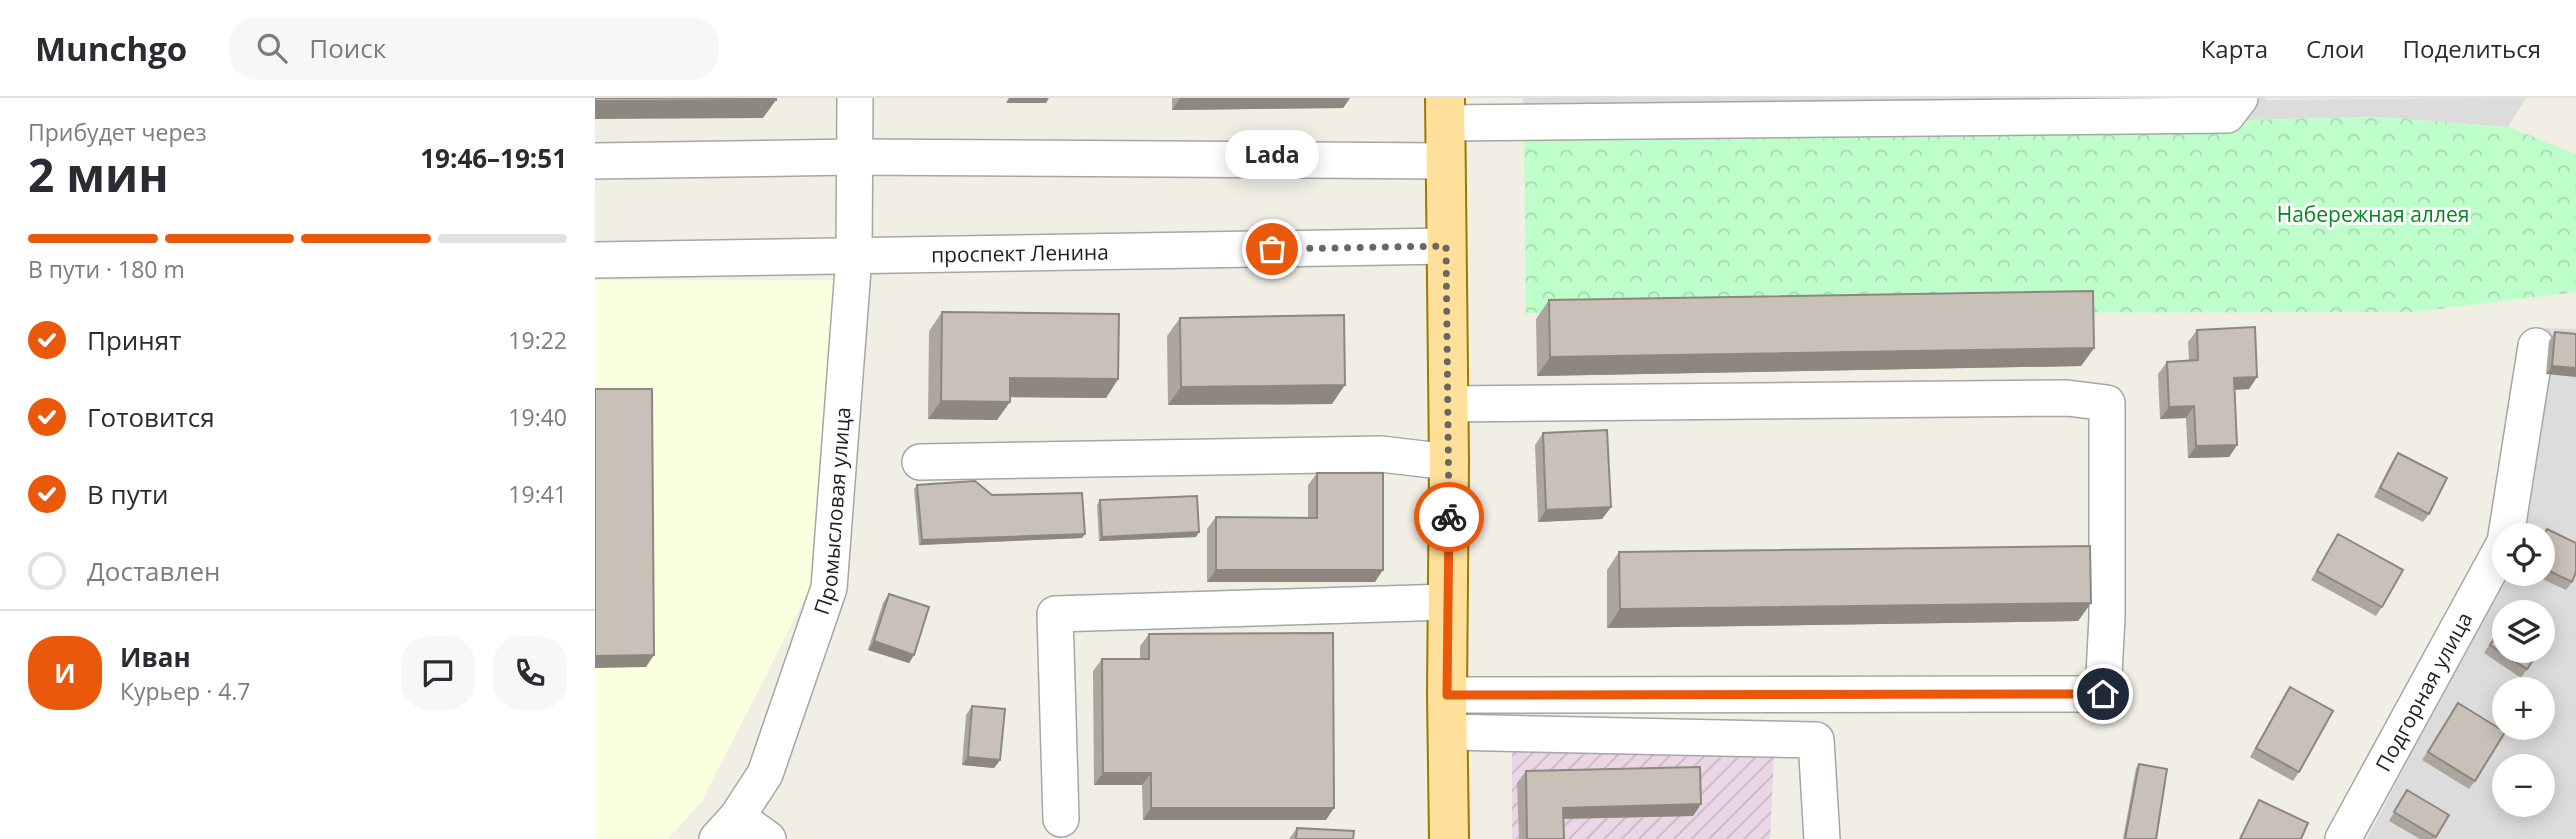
<!DOCTYPE html>
<html lang="ru">
<head>
<meta charset="utf-8">
<style>
	body { margin:0; font-family:"Open Sans",sans-serif; background:#f7f7f7; color:#2b2b33; height:100vh; display:flex; flex-direction:column; font-size:26px; white-space:nowrap }
	* { box-sizing:border-box; margin:0 }
	p { font-size:23px; color:#7c7c81 }
	.icon { flex:none; width:38px; height:38px; fill:none; stroke:currentColor; stroke-width:2; stroke-linecap:round; stroke-linejoin:round }
	.map { position:relative; flex:1; overflow:hidden }
	.side { display:flex; flex-direction:column; background:#fff; width:595px }
	.side>* { flex:none }
	.controls { position:absolute; left:1897px; top:425px; display:grid; gap:14px }
	.controls a { display:grid; place-items:center; width:63px; height:63px; border-radius:50%; background:#fff; box-shadow:0 4px 18px #0003; font-size:35px }
	.pin { position:absolute; display:grid; place-items:center; width:60px; height:60px; color:#fff; margin:-30px; border:4px solid #fff; border-radius:50%; box-shadow:0 2px 7px #0007 }
	.courier { position:absolute; display:grid; place-items:center; width:70px; height:70px; margin:-35px; border:5px solid #ea580c; border-radius:50%; background:#fff; color:#222; box-shadow:0 2px 9px #0007 }
	.bubble { position:absolute; height:49px; border-radius:24px; background:#fff; box-shadow:0 4px 18px #0003; font-size:23px; font-weight:700; line-height:49px; text-align:center }
	.headline em { font-style:normal; font-weight:700 }
	.headline div { display:flex; flex-direction:column-reverse }
	.headline { display:flex; align-items:center; justify-content:space-between; height:119px; padding:0 28px }
	h1 { font-size:46px; font-weight:700; line-height:52px }
	.bar { display:grid; grid-template-columns:repeat(4,1fr); gap:10px 7px; align-content:center; height:84px; padding:0 28px }
	.bar i { height:9px; border-radius:5px; background:#e1e1e2 }
	.bar .active { background:#ea580c }
	.bar p { grid-column:span 4 }
	.line { display:flex; align-items:center; gap:18px; padding:0 28px; border-top:2px solid #e1e1e2 }
	.line div { flex:1 }
	.round { display:grid; place-items:center; flex:none; width:74px; height:74px; border-radius:28px; background:#f7f7f7 }
	ol { padding:0 28px; list-style:none }
	li { display:flex; align-items:center; gap:21px; height:77px }
	li p { margin-inline-start:auto }
	li .icon { padding:7px; border-radius:50%; background:#ea580c; color:#fff; stroke-width:4 }
	li:last-child { color:#7c7c81 }
	li i { width:38px; height:38px; border:4px solid #e1e1e2; border-radius:50% }
	header { display:flex; align-items:center; gap:42px; box-sizing:border-box; height:98px; padding:0 35px; background:#fff; border-bottom:2px solid #e1e1e2 }
	header strong { font-size:33px }
	nav { display:flex; gap:38px; margin-inline-start:auto; font-size:24px }
	.search { width:490px; height:63px; background:#f7f7f7; display:flex; align-items:center; gap:18px; box-sizing:border-box; padding:0 24px; border-radius:28px; color:#7c7c81; font-size:26px }
	main { display:flex; flex:1; min-height:0 }
	.map>svg:first-child { display:block }
	.residential { fill:#dddcdc; fill-rule:evenodd }
	.industrial { fill:url(#industrial-furrows) }
	.education { fill:#fbffdf }
	.park { fill:url(#park-crowns) }
	.parking { fill:#ebebeb }
	.lines { fill:none; stroke-linecap:round; stroke-linejoin:round }
	.minor-casing { stroke:#a6a6a6; stroke-width:38 }
	.major-casing { stroke:#9a7a00; stroke-width:42 }
	.minor { stroke:#fff; stroke-width:35 }
	.major { stroke:#ffe09b; stroke-width:38 }
	.wall { fill:#ada69d }
	.shaded-wall { fill:#8d8780 }
	.building { fill:#c9c1b7; stroke:#8d8780; stroke-width:2 }
	.done { stroke:#686764; stroke-width:7; stroke-dasharray:0 12.6 }
	.route { stroke:#ea580c; stroke-width:9 }
	.labels { text-anchor:middle; dominant-baseline:central; stroke-width:6; stroke-linejoin:round; paint-order:stroke }
	.park-label { font-size:21px; fill:#01891e; stroke:#fff }
	.street-label { font-size:21px; fill:#1f1f1f; stroke:#fff }
</style>
</head>
<body>
<header>
<strong>Munchgo</strong>
<div class="search"><svg class="icon" aria-label="search" viewBox="0 0 24 24"><circle cx="10" cy="10" r="6"/><path d="M15 15l6 6"/></svg>Поиск</div>
<nav><a>Карта</a><a>Слои</a><a>Поделиться</a></nav>
</header>
<main>
<section class="side">
<div class="headline"><div><h1>2 мин</h1><p>Прибудет через</p></div><em>19:46–19:51</em></div>
<div class="bar"><i class="active"></i><i class="active"></i><i class="active"></i><i></i><p>В пути · 180 m</p></div>
<ol>
<li><svg class="icon" aria-label="check" viewBox="0 0 24 24"><path d="M5 12l5 5 9-10"/></svg>Принят<p>19:22</p></li>
<li><svg class="icon" aria-label="check" viewBox="0 0 24 24"><path d="M5 12l5 5 9-10"/></svg>Готовится<p>19:40</p></li>
<li><svg class="icon" aria-label="check" viewBox="0 0 24 24"><path d="M5 12l5 5 9-10"/></svg>В пути<p>19:41</p></li>
<li><i></i>Доставлен</li>
</ol>
<div class="line" style="height:126px"><b class="round" style="background:#ea580c;color:#fff">И</b><div><b>Иван</b><p>Курьер · 4.7</p></div><a class="round"><svg class="icon" aria-label="chat" viewBox="0 0 24 24"><path d="M4 5h16v11H9l-5 4z"/></svg></a><a class="round"><svg class="icon" aria-label="phone" viewBox="0 0 24 24"><path d="M5 4h4l2 5-3 2q2 4 5 5l2-3 5 2v4C11 20 4 13 5 4z"/></svg></a></div>
</section>
<div class="map">
<svg width="1981" height="741" viewBox="0 0 1981 741">
	<defs>
		<pattern id="industrial-furrows" width="10" height="10" patternUnits="userSpaceOnUse" patternTransform="scale(1.75)"><rect width="10" height="10" fill="#ead6e4"/><path d="M-1 1l2-2M0 10L10 0M9 11l2-2" fill="none" stroke="#c8b7c3"/></pattern>
		<pattern id="park-crowns" width="20" height="18" patternUnits="userSpaceOnUse" patternTransform="scale(1.75)"><rect width="20" height="18" fill="#befecb"/><path d="M2 6a3 3 0 1 1 6 0M12 15a3 3 0 1 1 6 0" fill="none" stroke="#a3d9ae"/></pattern>
	</defs>
	<rect width="100%" height="100%" fill="#f1eee4"/>
	<!-- residential -->
	<path class="residential" d="M928 0H1931L1913 29 1783 19 929 38Z
		M1950 230 1981 231V741H1772L1909 475 1948 476V438L1924 437ZM1909 514H1948V553H1909ZM1909 592H1948V630H1909ZM1909 668H1948V707H1909Z"/>
	<!-- industrial -->
	<path class="industrial" d="M917 654 1179 657 1175 741H917Z"/>
	<!-- education -->
	<path class="education" d="M0 182H256L216 488 107 703 73 741H0Z"/>
	<!-- park -->
	<path class="park" d="M1783 19 1913 29 1981 56V194L1820 214 931 215 929 38Z"/>
	<!-- parking -->
	<path class="parking" d="M1671 0H1908L1671 2Z"/>
	<g class="lines">
		<defs>
			<g id="minor">
				<path d="M850 25 1632 17 1645 0"/>
				<path d="M0 63 258 59 850 63"/>
				<path id="s1" d="M0 162 851 148"/>
				<path d="M325 364 786 356 854 364"/>
				<path d="M1911 438 1941 248"/>
				<path d="M852 597 1508 596 1512 519V305L1472 300 853 306"/>
				<path d="M853 634 1221 642 1227 741"/>
				<path d="M142 719 173 741"/>
				<path d="M466 721 460 516 853 504"/>
				<path id="s2" d="M122 741 142 719 170 676 234 490 259 158 260 0"/>
				<path id="s3" d="M1748 741 1909 446"/>
			</g>
			<path id="major" d="M850 0 854 364 852 597 854 741"/>
		</defs>
		<!-- minor casing -->
		<use href="#minor" class="minor-casing"/>
		<!-- major casing -->
		<use href="#major" class="major-casing"/>
		<!-- minor -->
		<use href="#minor" class="minor"/>
		<!-- major -->
		<use href="#major" class="major"/>
	</g>
	<!-- wall -->
	<path class="wall" d="M577 0H755L748 10 577 12Z
		M954 202 1499 250 1486 268 942 278 941 221Z
		M347 214 523 281 511 300 415 299 402 322 333 321 334 233Z
		M585 220 737 306 573 307 572 238Z
		M1602 232 1662 279 1654 291 1640 292 1642 347 1634 359 1593 360 1591 320 1565 321 1563 276 1572 264 1594 263 1593 244Z
		M1960 234 1981 236 1951 276 1954 243Z
		M948 335 1016 409 1007 421 943 424 940 347Z
		M1803 355 1834 416 1828 424 1779 399 1797 364Z
		M722 375 780 484H612V431L621 419 713 420V387Z
		M322 387 397 397 490 436 487 440 324 447 319 391Z
		M505 402 601 439 504 443 502 407Z
		M1952 431 1977 484 1971 492 1936 476H1948V438Z
		M1743 436 1787 509 1781 518 1716 482Z
		M1024 454 1496 505 1483 523 1012 530V472Z
		M294 496 319 557 314 565 273 552 288 505Z
		M1909 524 1944 553 1926 580 1889 555Z
		M554 536 731 722H548L547 687H499L498 573 507 561H545V548Z
		M1695 589 1704 674 1698 683 1655 659 1689 598Z
		M377 608 405 662 399 670 367 667 371 617Z
		M1858 614 1880 683 1874 691 1827 662Z
		M1544 666 1561 741H1528L1541 670Z
		M931 673 1106 706 1098 718 968 721 969 741H924L922 685Z
		M1812 692 1854 717 1840 741H1825L1794 723Z
		M702 730 758 741H694Z"/>
	<!-- shaded-wall -->
	<path class="shaded-wall" d="M414 0H454L451 5H411Z
		M585 0H755L748 10 577 12Z
		M181 2 168 20 0 21V3Z
		M1499 250 1486 268 942 278 955 259Z
		M1957 268 1981 270V279L1951 276Z
		M1662 279 1654 291 1631 292 1639 280Z
		M415 280 523 281 511 300 402 299Z
		M750 287 737 306 573 307 586 289Z
		M346 303 415 304 402 322 333 321Z
		M1599 308 1591 320 1565 321 1574 309Z
		M1642 347 1634 359 1593 360 1601 348Z
		M1016 409 1007 421 943 424 951 412Z
		M604 434 601 439 504 443 507 439Z
		M490 436 487 440 324 447 327 442Z
		M621 472H788L780 484H612Z
		M1496 505 1483 523 1012 530 1025 511Z
		M279 543 319 557 314 565 273 552Z
		M59 557 51 569 0 570V558Z
		M373 659 405 662 399 670 367 667Z
		M508 675H556L547 687H499Z
		M1106 706 1098 718 959 721 968 710Z
		M556 710H739L731 722H548Z"/>
	<!-- building -->
	<path class="building" d="M0 0H181V2L0 3Z
		M1498 193 1499 250 955 259 954 202Z
		M347 214 524 216 523 281 415 280V304L346 303Z
		M749 217 750 287 586 289 585 220Z
		M1660 229 1662 279 1639 280 1642 347 1601 348 1599 308 1574 309 1572 264 1603 262 1602 232Z
		M1960 234 1981 236V270L1957 268Z
		M0 291H57L59 557 0 558Z
		M1012 332 1016 409 951 412 948 335Z
		M1803 355 1852 380 1834 416 1785 390Z
		M722 375H788V472H621V419L722 420Z
		M380 383 397 397 487 395 490 436 327 442 322 387Z
		M602 398 604 434 507 439 505 402Z
		M1952 431 1981 445V474L1977 484 1948 470V441Z
		M1743 436 1808 472 1787 509 1722 473Z
		M1495 448 1496 505 1025 511 1024 454Z
		M294 496 334 509 319 557 279 543Z
		M1909 525V553H1944L1932 571 1895 547Z
		M738 535 739 710H556V675H508L507 561H554V536Z
		M1948 538 1952 541 1948 548Z
		M1695 589 1738 613 1704 674 1661 650Z
		M1863 605 1910 634 1880 683 1833 654Z
		M377 608 410 611 405 662 373 659Z
		M1544 666 1572 671 1561 741H1530Z
		M1105 669 1106 706 968 710 969 741H932L931 673Z
		M1812 692 1854 717 1841 739 1799 714Z
		M1664 702 1713 725 1706 741H1645Z
		M702 730 759 733 758 741H701Z"/>
	<g class="lines">
		<!-- done -->
		<path class="done" d="M677 151 851 148 854 419"/>
		<!-- route -->
		<path class="route" d="M854 419 852 597 1508 596"/>
	</g>
	<g class="labels">
		<!-- park labels -->
		<g class="park-label">
			<text x="1778" y="116">Набережная аллея</text>
		</g>
		<!-- street labels -->
		<g class="street-label">
			<text stroke="none"><textPath href="#s1" startOffset="425">проспект Ленина</textPath></text>
			<text stroke="none"><textPath href="#s2" startOffset="355">Промысловая улица</textPath></text>
			<text stroke="none"><textPath href="#s3" startOffset="168">Подгорная улица</textPath></text>
		</g>
	</g>
</svg>
<div class="controls">
<a><svg class="icon" aria-label="locate" viewBox="0 0 24 24"><circle cx="12" cy="12" r="6"/><path d="M12 2v4M12 18v4M2 12h4M18 12h4"/></svg></a>
<a><svg class="icon" aria-label="layers" viewBox="0 0 24 24"><path d="M12 4l9 5-9 5-9-5zM3 14l9 5 9-5"/></svg></a>
<a>+</a>
<a>−</a>
</div>
<div class="pin" style="left:677px;top:151px;background:#ea580c"><svg class="icon" aria-label="bag" viewBox="0 0 24 24"><path d="M5 8h14l-1 12H6zM9 8a3 3 0 0 1 6 0"/></svg></div>
<div class="pin" style="left:1508px;top:596px;background:#1f2937"><svg class="icon" aria-label="home" viewBox="0 0 24 24"><path d="M3 11l9-7 9 7M6 9v11h12V9"/></svg></div>
<div class="courier" style="left:854px;top:419px"><svg class="icon" aria-label="bike" viewBox="0 0 24 24"><circle cx="6" cy="16" r="4"/><circle cx="18" cy="16" r="4"/><path d="M6 16l4-8h5l3 8M10 8l3 8H6M13 5h3"/></svg></div>
<div class="bubble" style="left:630px;top:32px;width:94px">Lada</div>
</div>
</main>
</body>
</html>
